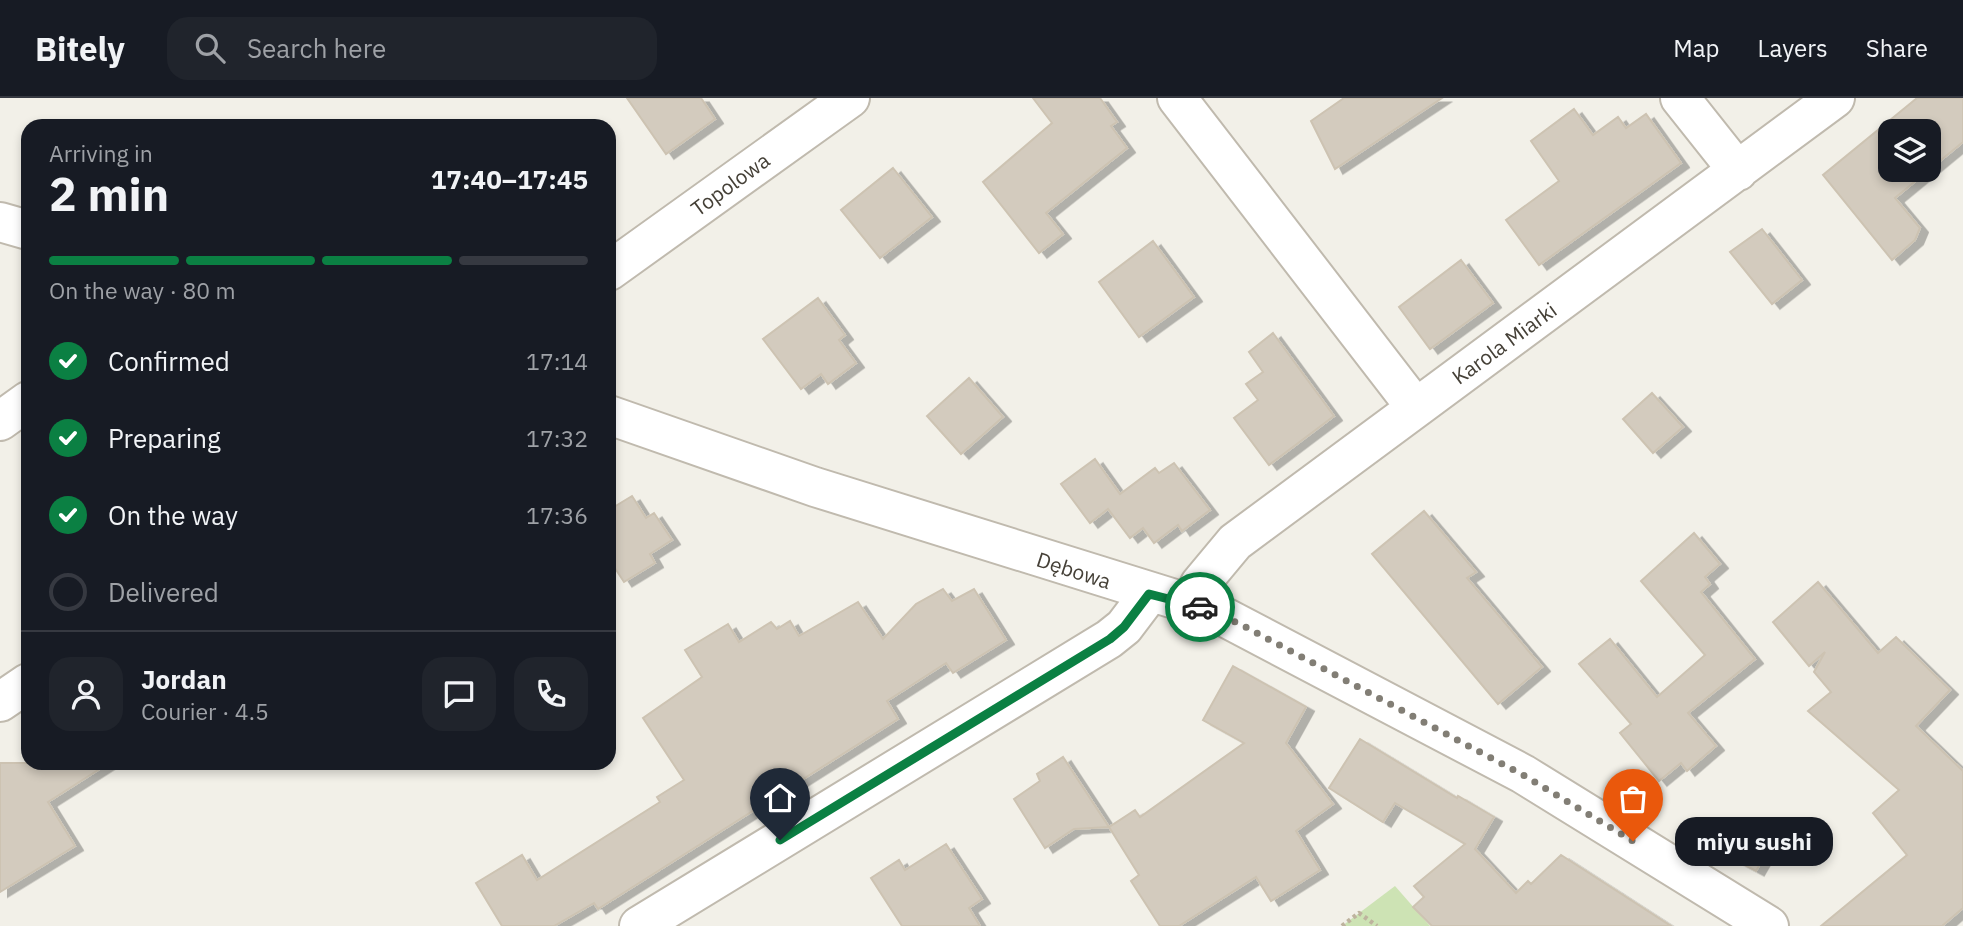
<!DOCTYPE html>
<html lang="en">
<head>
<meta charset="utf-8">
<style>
	body { margin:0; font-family:"IBM Plex Sans",sans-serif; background:#20242c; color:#f1f3f6; height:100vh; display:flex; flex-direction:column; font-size:26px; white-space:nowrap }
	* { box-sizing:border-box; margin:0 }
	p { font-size:23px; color:#9ea1a6 }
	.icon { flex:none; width:38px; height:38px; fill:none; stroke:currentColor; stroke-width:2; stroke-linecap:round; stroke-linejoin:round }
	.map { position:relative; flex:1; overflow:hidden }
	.drawer { position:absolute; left:21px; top:21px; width:595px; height:651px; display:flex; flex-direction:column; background:#171b24; border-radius:21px; box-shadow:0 4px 10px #0003 }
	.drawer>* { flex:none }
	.buttons { position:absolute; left:1878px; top:21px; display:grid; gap:14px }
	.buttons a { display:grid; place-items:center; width:63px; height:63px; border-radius:14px; background:#171b24; box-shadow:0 4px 10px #0003; font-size:35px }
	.pin { position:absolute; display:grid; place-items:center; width:60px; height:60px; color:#fff; margin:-72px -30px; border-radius:50% 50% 50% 0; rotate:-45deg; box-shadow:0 0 7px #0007 }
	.pin .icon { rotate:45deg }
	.courier { position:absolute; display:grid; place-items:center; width:70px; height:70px; margin:-35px; border:5px solid #0b8043; border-radius:50%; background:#fff; color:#222; box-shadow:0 2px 9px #0007 }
	.bubble { position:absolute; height:49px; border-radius:21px; background:#171b24; box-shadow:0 4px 10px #0003; font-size:23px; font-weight:700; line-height:49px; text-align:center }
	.overview em { font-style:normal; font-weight:700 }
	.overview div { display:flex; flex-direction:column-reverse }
	.overview { display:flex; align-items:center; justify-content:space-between; height:119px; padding:0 28px }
	h1 { font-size:46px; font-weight:700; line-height:52px }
	.bar { display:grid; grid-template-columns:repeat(4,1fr); gap:10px 7px; align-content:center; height:84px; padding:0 28px }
	.bar i { height:9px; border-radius:5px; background:#363941 }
	.bar .selected { background:#0b8043 }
	.bar p { grid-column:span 4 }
	.line { display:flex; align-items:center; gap:18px; padding:0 28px; border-top:2px solid #363941 }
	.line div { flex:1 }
	.round { display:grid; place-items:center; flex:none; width:74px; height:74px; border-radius:21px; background:#20242c }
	ol { padding:0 28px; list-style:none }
	li { display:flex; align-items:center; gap:21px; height:77px }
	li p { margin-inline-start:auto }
	li .icon { padding:7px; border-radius:50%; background:#0b8043; color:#fff; stroke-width:4 }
	li:last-child { color:#9ea1a6 }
	li i { width:38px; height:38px; border:4px solid #363941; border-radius:50% }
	header { display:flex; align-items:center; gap:42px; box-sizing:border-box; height:98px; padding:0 35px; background:#171b24; border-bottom:2px solid #363941 }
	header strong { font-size:33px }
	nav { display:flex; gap:38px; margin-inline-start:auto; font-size:24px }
	.search { width:490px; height:63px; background:#20242c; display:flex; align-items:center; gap:18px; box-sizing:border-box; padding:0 24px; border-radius:21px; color:#9ea1a6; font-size:26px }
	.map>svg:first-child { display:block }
	.green { fill:#cde3b4 }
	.building { fill:#d3cbbe; stroke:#cdc3b2; stroke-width:2; fill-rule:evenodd; filter:url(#shadow) }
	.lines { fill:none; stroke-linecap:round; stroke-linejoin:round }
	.minor-casing { stroke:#c0baae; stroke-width:42 }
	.path { stroke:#beb39e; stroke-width:4.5; stroke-dasharray:3.5 3.5; stroke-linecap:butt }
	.minor { stroke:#fff; stroke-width:38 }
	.done { stroke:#827e75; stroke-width:7; stroke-dasharray:0 12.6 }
	.route { stroke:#0b8043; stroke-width:9 }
	.labels { text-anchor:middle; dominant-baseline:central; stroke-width:7; stroke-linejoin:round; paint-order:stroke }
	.street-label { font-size:21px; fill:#454037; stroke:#fff }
</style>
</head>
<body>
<header>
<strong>Bitely</strong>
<div class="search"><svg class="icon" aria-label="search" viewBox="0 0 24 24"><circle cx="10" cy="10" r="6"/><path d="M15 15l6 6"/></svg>Search here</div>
<nav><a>Map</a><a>Layers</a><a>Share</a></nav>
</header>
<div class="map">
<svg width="1963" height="828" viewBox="0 0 1963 828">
	<defs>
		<filter id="shadow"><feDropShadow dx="8" dy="4.5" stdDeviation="0" flood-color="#0004"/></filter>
	</defs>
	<rect width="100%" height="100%" fill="#f2f0e8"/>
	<!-- green -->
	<path class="green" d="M1395 788 1430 828H1342Z"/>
	<!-- building -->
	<path class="building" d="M627 0H701L715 21 666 56Z
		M1033 0H1100L1117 24 1111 28 1127 50 1046 115 1063 136 1039 155 983 84 1052 25Z
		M1344 0H1442L1335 71 1311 23Z
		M1917 0H1963V44L1895 100 1920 130 1915 142 1892 162 1823 77ZM1890 33H1928V72H1890Z
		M1574 11 1593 37 1618 19 1626 30 1646 16 1681 65 1539 167 1506 122 1559 83 1531 43Z
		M893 70 932 119 880 160 841 112Z
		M1762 131 1802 182 1772 206 1730 154Z
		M1153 143 1194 199 1139 239 1099 184Z
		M1461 162 1493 205 1430 251 1399 209Z
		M818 200 845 237 839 242 856 265 828 286 821 276 801 291 763 241Z
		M1273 235 1334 318 1269 367 1234 320 1258 302 1246 286 1263 274 1249 254Z
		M969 280 1003 319 961 356 927 318Z
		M1652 295 1683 329 1653 355 1623 321Z
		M1095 361 1120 396 1155 370 1159 375 1174 365 1210 412 1182 433 1178 427 1154 445 1143 430 1130 440 1108 411 1090 425 1061 386Z
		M632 398 646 420 654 415 672 442 650 456 655 465 624 484 609 461V412Z
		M1424 413 1476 474 1467 480 1542 569 1498 606 1372 456Z
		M1694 435 1720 466 1705 479 1710 486 1701 494 1755 561 1688 615 1716 648 1687 673 1681 665 1659 683 1620 635 1631 626 1579 566 1610 541 1657 599 1705 557 1641 483Z
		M1818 484 1878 555 1896 539 1950 592 1916 628 1963 673V810L1942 828H1821L1907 757 1873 715 1899 692 1808 613 1831 594 1814 574 1825 554 1809 568 1773 524Z
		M943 491 952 503 974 491 1006 542 953 575 946 565 887 603 898 621 598 811 594 805 554 828H502L476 785 522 757 537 782 660 704 657 699 684 682 643 620 702 579 685 552 728 526 739 544 771 524 777 531 790 523 799 538 858 504 883 541 916 506Z
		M1233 568 1306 609 1286 645 1333 706 1296 733 1320 772 1271 803 1256 779 1179 828H1160L1131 783 1139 777 1109 729 1074 731 1045 750 1014 701 1040 683 1037 676 1063 659 1109 729 1135 712 1140 719 1244 645 1203 622Z
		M1360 641 1457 700 1458 698 1494 719 1475 751 1516 795 1528 783 1531 786 1561 757 1671 828H1432L1413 809 1424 799 1414 788 1465 746 1395 705 1383 724 1329 690Z
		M0 665H109L48 704 75 748 0 794Z
		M1728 723 1771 747 1756 773 1713 750Z
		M946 746 982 801 969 810 980 828H902L871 780 899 762 905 772Z"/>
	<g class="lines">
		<defs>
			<path id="minor" d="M1177 0 1416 310
				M1680 0 1738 73
				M0 124 28 132
				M609 173 850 0
				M609 317 815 389 1213 513 1523 676 1769 828
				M0 323 28 303
				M1190 506 1200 486 1235 444 1835 0
				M0 604 28 585
				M639 828 1109 541 1124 529 1149 496"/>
		</defs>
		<!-- minor casing -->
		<use href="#minor" class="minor-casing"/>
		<!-- path -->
		<path class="path" d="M1342 828 1359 815 1377 828"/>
		<!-- minor -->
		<use href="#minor" class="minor"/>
	</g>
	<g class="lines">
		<!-- done -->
		<path class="done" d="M1200 509 1240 526 1523 677 1633 743"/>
		<!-- route -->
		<path class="route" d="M780 742 1110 541 1124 529 1149 496 1200 509"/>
	</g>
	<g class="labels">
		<!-- street labels -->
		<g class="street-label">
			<text transform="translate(730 86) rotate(-36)">Topolowa</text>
			<text transform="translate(1504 245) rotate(-36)">Karola Miarki</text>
			<text transform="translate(1074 472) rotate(18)">Dębowa</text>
		</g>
	</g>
</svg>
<div class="buttons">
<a><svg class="icon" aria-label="layers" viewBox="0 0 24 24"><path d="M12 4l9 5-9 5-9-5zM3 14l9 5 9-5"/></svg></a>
</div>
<div class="pin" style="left:1633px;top:743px;background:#ea580c"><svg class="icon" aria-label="bag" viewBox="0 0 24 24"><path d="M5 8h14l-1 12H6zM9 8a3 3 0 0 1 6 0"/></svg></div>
<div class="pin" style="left:780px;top:742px;background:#1f2937"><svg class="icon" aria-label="home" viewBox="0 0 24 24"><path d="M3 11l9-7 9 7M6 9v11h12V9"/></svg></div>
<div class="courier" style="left:1200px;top:509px"><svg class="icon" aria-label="car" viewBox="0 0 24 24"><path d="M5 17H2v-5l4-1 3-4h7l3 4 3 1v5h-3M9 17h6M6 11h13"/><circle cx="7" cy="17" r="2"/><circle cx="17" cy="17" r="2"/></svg></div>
<div class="bubble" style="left:1675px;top:719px;width:158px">miyu sushi</div>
<section class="drawer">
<div class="overview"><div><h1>2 min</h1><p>Arriving in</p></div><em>17:40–17:45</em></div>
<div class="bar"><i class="selected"></i><i class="selected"></i><i class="selected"></i><i></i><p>On the way · 80 m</p></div>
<ol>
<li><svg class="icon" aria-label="check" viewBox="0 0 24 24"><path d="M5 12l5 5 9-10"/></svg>Confirmed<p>17:14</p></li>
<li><svg class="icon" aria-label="check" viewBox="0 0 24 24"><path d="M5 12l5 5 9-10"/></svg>Preparing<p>17:32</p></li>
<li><svg class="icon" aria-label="check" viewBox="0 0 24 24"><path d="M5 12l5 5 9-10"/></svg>On the way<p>17:36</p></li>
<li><i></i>Delivered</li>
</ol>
<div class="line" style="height:126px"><a class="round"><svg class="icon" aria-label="person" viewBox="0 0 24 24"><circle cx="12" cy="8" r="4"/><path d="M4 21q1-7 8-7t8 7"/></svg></a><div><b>Jordan</b><p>Courier · 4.5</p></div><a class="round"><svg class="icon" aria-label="chat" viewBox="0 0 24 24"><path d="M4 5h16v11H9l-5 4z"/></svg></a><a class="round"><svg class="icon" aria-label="phone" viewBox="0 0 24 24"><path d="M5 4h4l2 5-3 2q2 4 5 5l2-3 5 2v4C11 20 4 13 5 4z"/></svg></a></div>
</section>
</div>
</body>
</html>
